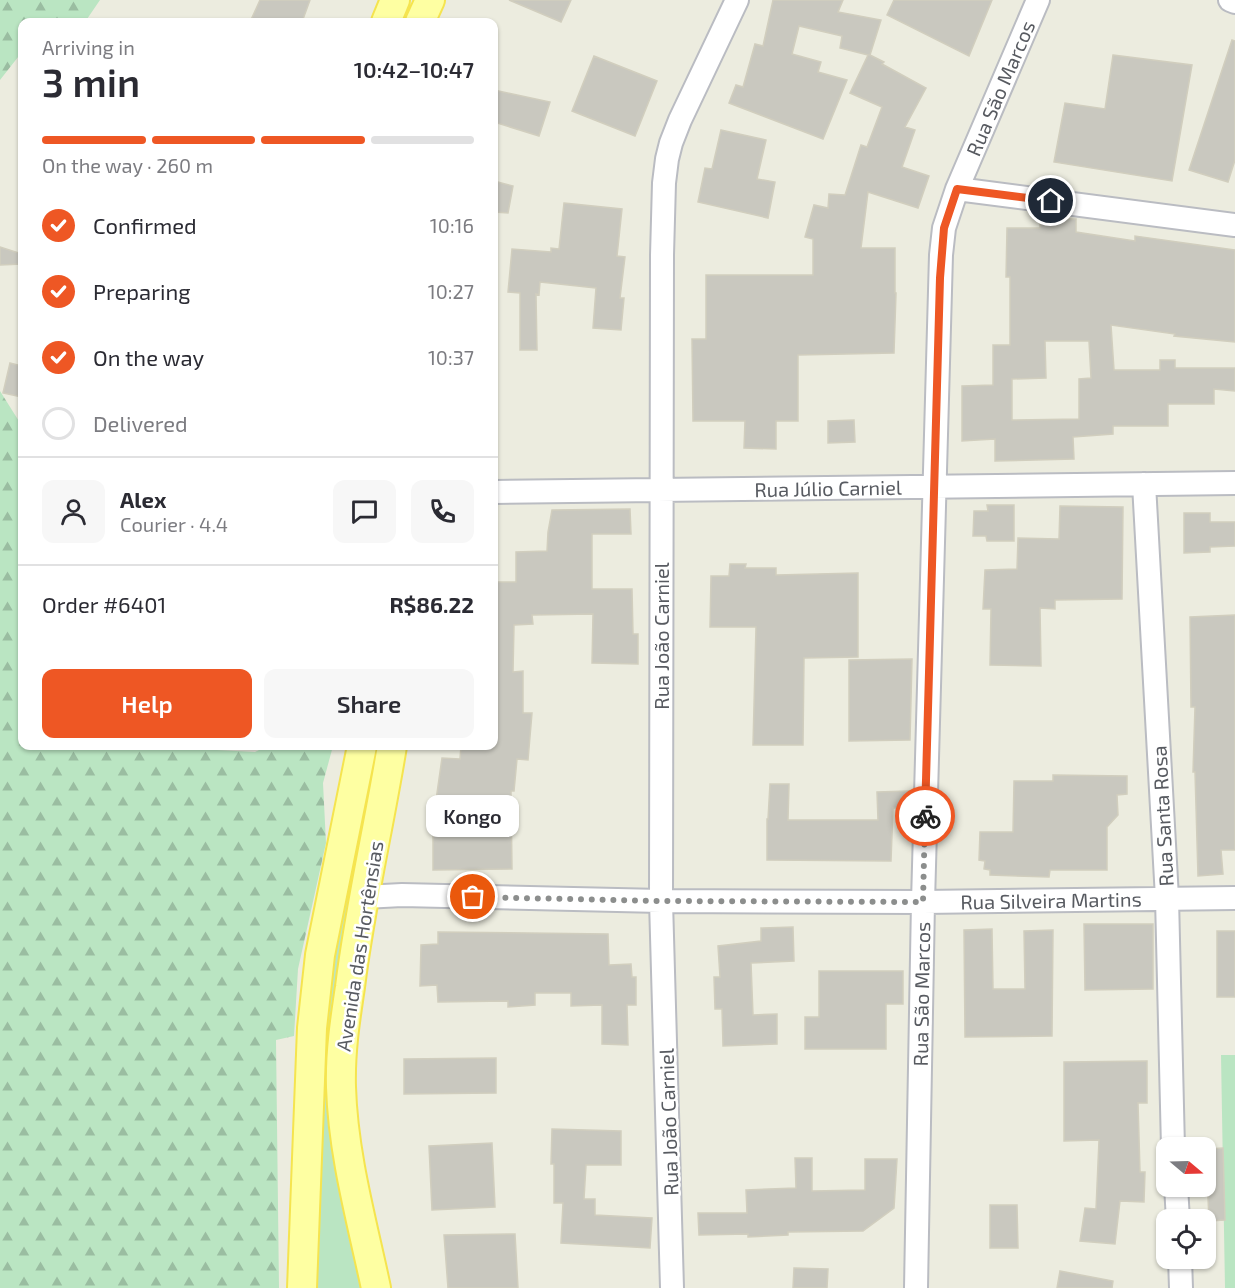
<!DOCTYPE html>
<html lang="en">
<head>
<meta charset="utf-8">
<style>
	body { margin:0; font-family:"Exo 2",sans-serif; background:#f7f7f7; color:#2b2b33; height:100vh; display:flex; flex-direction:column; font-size:22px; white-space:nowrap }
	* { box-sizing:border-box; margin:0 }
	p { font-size:20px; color:#7c7c81 }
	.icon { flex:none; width:33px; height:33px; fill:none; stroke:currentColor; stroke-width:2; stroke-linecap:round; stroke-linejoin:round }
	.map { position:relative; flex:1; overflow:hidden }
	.side { position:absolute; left:18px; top:18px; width:480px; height:732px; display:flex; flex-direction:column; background:#fff; border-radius:12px; box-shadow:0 2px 4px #0004 }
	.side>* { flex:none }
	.needle { width:39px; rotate:109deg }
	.controls { position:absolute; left:1156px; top:1137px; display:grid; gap:12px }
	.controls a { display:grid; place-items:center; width:60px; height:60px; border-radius:12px; background:#fff; box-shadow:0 2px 4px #0004; font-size:30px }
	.pin { position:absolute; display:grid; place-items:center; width:51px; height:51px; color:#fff; margin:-26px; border:3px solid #fff; border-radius:50%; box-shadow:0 2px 6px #0007 }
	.courier { position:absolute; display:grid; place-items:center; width:60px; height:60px; margin:-30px; border:4px solid #ee5724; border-radius:50%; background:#fff; color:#222; box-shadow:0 2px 8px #0007 }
	.bubble { position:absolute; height:42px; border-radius:12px; background:#fff; box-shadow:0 2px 4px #0004; font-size:20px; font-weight:600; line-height:42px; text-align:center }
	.head em { font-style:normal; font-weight:600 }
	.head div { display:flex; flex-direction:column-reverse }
	.head { display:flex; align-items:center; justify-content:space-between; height:102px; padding:0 24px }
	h1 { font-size:39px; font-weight:600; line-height:45px }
	.bar { display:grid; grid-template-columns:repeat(4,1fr); gap:9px 6px; align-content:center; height:72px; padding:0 24px }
	.bar i { height:8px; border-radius:4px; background:#e1e1e2 }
	.bar .active { background:#ee5724 }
	.bar p { grid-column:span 4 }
	.line { display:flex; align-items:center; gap:15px; padding:0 24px; border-top:2px solid #e1e1e2 }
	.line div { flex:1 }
	.round { display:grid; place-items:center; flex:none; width:63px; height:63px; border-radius:12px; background:#f7f7f7 }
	ol { padding:0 24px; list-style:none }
	li { display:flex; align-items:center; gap:18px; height:66px }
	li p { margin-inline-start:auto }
	li .icon { padding:6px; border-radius:50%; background:#ee5724; color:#fff; stroke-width:4 }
	li:last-child { color:#7c7c81 }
	li i { width:33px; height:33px; border:3px solid #e1e1e2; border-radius:50% }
	.button { display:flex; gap:12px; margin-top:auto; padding:12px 24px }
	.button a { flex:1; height:69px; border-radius:12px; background:#ee5724; color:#fff; font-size:24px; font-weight:600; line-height:69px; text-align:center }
	.button a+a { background:#f7f7f7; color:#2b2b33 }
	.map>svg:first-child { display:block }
	.green { fill:#bae5c2 }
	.forest { fill:url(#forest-firs) }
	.building { fill:#c9c8bf; stroke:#d1cebe; stroke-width:1.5; fill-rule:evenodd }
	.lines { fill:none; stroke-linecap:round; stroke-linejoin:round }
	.minor-casing { stroke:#babcc2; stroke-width:26 }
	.major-casing { stroke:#f5e44f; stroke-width:32 }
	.minor { stroke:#fff; stroke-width:22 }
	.major { stroke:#feffa2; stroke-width:28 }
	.done { stroke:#8c8e8d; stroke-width:6; stroke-dasharray:0 10.8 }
	.route { stroke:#ee5724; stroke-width:8 }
	.labels { text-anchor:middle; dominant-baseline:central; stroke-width:5; stroke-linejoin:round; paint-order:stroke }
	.street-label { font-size:20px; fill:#585b61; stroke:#fff }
</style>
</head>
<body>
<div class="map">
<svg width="1235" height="1288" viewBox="0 0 1235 1288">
	<defs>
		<pattern id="forest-firs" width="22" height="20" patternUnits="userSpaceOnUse" patternTransform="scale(1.5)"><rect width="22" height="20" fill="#bae5c2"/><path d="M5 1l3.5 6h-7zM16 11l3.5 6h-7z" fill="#9abda1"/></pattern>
	</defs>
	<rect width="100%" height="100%" fill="#ececdf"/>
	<!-- green -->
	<path class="green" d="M374 746H382L346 928 365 1288H317L314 1172 329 974Z
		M1221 1055H1235V1288H1225Z"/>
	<!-- forest -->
	<path class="forest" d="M0 0H100L85 22H22V52L0 80Z
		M0 391 22 426V746H214L217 750 255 752 267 746H333L323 783 326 843 298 969 294 1036 276 1040 279 1288H0Z"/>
	<!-- building -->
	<path class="building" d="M260 0H310L302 22H250Z
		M509 0H571L561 22Z
		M773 0H843L838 12 881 20 870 55 884 62 882 64 926 88 905 127 915 130 902 167 929 176 918 208 868 192 861 248H895V293H896L894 353 798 355V421H776V449L744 448 745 421H693L692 339H706V275H813V239L805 237 814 205 828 208 829 194 845 195 861 145 867 147 882 107 850 93 868 55 840 48 842 36 799 26 792 54 821 62 818 72 847 80 823 139 729 103 736 85 743 87 755 44 763 46Z
		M894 0H992L969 56 887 15Z
		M1232 40 1235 41V160L1228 182 1189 170Z
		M1113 55 1192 65 1172 181 1054 162 1065 103 1105 109Z
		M594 56 657 81 635 136 572 111Z
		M494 90 550 102 539 136 494 122Z
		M721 130 766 140 757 179 775 182 768 218 698 202 705 168 712 169Z
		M494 181 513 186 508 213 494 212Z
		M564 203 622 209 617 256 625 257 620 298H624L621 330 593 328 596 288 540 282 539 295 536 294 537 350H520V293L508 292 512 249 551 252V248L559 249Z
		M1040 219H1076V232L1135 241V236L1235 250V342L1174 336 1175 334 1111 325 1114 370H1160V360H1175V368H1235V391L1214 389V404H1168V426H1113V434L1073 437 1074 459 995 461V439L962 441V386L993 385V345H1010V277H1006L1007 228H1040ZM1045 341H1089L1091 378 1079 379V419L1012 420V379L1046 378Z
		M0 247 22 254V264L0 265Z
		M10 363 22 366V397L3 393Z
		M854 420 855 442 828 443V421Z
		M987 505H1014V541H987L986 536H973L974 511H988Z
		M1060 506 1123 507 1122 599 1055 600V609L1040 608 1041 666 990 665 991 609H983L985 570 1017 569 1018 538 1059 539Z
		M630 509 631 534H592V589H632L633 634H638V664L592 663 593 614 532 615 533 624 514 625 513 672 523 671V713H532L528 760 517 759 514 791H511L512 869 433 870V800H436L442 758 460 759 461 746H494V608L496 607V582H516V552L547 551 548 532 552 510Z
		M1184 513H1210V522H1235V546L1210 547V552L1184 553Z
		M730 564H746L745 568H776V575L858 573V657L804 658 803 745H753L756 627H710L711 576H729Z
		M1235 615V850H1221L1223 874 1198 876 1195 772H1193L1195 707H1191L1190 617Z
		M912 659 910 740 849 741V660Z
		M1053 775 1127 776V794L1117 795 1118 815 1107 827V870H1050L1049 877 990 875V870L984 869 985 861 979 860 980 832H1013L1014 781H1053Z
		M770 784H789L788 820H878L877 792 909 791 910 808H893L891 861 767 860V819H768Z
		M1084 924H1153V989L1085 990Z
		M793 927 794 961 751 963 753 1015 777 1014V1044L723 1046 722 1009H715L714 977H720L718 946 761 941V928Z
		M992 929 993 989H1025L1024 931 1053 930 1052 1036 965 1037 964 930Z
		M1217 931H1235V997H1217Z
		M438 932 608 934 609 965 631 964 632 977H636V1005H627L628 1045 602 1044V1005L571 1006V993H535V1005L508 1007V1001L438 1002 437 985 420 986 421 945 438 944Z
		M819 971H903V1004H886V1049H805V1017H819Z
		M496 1058V1093L404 1094V1059Z
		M1147 1061V1103H1138L1140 1172H1145L1144 1202 1120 1201 1115 1244 1080 1241 1085 1208 1096 1209 1099 1140 1064 1141V1062Z
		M552 1129 621 1131V1165H586L584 1199H595V1215L652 1218 650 1248 561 1243 563 1203H554V1164H551Z
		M492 1143 495 1207 432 1210 429 1146Z
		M1223 1148 1225 1220 1209 1221 1206 1149Z
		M795 1158H812V1191L865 1190V1159H897L894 1208 863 1231 788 1232V1235L748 1237V1234L699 1235 698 1213H747L746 1190 796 1188Z
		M990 1205H1017L1018 1248H990Z
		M515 1234 518 1288H448L444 1235Z
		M794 1268 828 1269 827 1288H793Z
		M1060 1271 1113 1281 1112 1288H1057Z"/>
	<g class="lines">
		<defs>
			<path id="minor" d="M1230 0 1235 2
				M957 189 1235 225
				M1144 484 1167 898 1173 1148
				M494 492 1235 483
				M364 897 402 895 661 901 923 902 1235 898
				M1176 1186 1178 1220
				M1180 1258 1181 1288
				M672 1288 661 901 662 255 664 183 667 159 671 143 680 120 737 0
				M916 1288 923 902 941 255 944 228 957 189 1038 0"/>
			<path id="major" d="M386 22 395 0
				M420 22 430 0
				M302 1288 312 1028 320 955 362 746
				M376 1288C362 1222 343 1155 341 1087 340 1053 345 1020 350 987 360 906 379 826 392 746"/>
		</defs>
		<!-- minor casing -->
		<use href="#minor" class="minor-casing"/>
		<!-- major casing -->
		<use href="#major" class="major-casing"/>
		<!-- minor -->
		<use href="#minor" class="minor"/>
		<!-- major -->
		<use href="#major" class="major"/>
	</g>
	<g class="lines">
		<!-- done -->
		<path class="done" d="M473 897 661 901 923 902 925 816"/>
		<!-- route -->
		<path class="route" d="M925 816 940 278 944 228 957 189 1051 201"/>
	</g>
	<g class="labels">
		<!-- street labels -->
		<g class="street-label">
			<text transform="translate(1000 88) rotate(-67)">Rua São Marcos</text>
			<text transform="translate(828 488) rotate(-1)">Rua Júlio Carniel</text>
			<text transform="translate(661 636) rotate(-90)">Rua João Carniel</text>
			<text transform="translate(1162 816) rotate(-93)">Rua Santa Rosa</text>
			<text transform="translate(1051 900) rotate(-1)">Rua Silveira Martins</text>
			<text transform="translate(359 946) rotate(-81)">Avenida das Hortênsias</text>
			<text transform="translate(921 994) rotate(-89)">Rua São Marcos</text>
			<text transform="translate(668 1122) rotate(-92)">Rua João Carniel</text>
		</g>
	</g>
</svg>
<div class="controls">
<a><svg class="needle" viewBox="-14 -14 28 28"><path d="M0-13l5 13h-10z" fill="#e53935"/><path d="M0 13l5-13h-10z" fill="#7c7c81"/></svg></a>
<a><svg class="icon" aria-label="locate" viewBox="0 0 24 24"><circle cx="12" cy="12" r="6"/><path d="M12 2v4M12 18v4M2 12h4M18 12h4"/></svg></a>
</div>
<div class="pin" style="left:473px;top:897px;background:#ea580c"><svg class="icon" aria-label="bag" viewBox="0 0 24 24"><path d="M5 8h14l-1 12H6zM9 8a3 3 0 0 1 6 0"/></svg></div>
<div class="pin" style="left:1051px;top:201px;background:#1f2937"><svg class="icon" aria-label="home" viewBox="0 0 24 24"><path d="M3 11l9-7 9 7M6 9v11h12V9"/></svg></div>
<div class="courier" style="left:925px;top:816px"><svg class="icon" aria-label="bike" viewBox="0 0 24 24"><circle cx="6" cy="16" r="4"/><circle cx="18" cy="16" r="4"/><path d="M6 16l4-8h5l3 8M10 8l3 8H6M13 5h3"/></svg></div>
<div class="bubble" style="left:426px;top:795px;width:93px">Kongo</div>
<section class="side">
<div class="head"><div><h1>3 min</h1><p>Arriving in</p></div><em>10:42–10:47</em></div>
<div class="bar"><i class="active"></i><i class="active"></i><i class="active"></i><i></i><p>On the way · 260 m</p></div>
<ol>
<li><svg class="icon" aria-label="check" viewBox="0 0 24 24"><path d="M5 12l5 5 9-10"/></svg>Confirmed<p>10:16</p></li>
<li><svg class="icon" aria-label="check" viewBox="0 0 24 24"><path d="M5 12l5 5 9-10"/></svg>Preparing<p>10:27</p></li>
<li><svg class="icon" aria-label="check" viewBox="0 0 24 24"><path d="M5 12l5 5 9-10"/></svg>On the way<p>10:37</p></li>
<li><i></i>Delivered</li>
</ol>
<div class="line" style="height:108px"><a class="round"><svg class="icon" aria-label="person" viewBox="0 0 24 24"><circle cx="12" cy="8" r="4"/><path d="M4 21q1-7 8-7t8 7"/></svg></a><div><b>Alex</b><p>Courier · 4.4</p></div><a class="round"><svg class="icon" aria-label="chat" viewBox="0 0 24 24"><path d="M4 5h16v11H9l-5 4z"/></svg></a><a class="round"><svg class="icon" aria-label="phone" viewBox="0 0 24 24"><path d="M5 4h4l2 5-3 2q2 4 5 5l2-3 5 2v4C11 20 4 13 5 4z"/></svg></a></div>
<div class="line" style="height:78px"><div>Order #6401</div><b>R$86.22</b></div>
<div class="button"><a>Help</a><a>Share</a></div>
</section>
</div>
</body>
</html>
